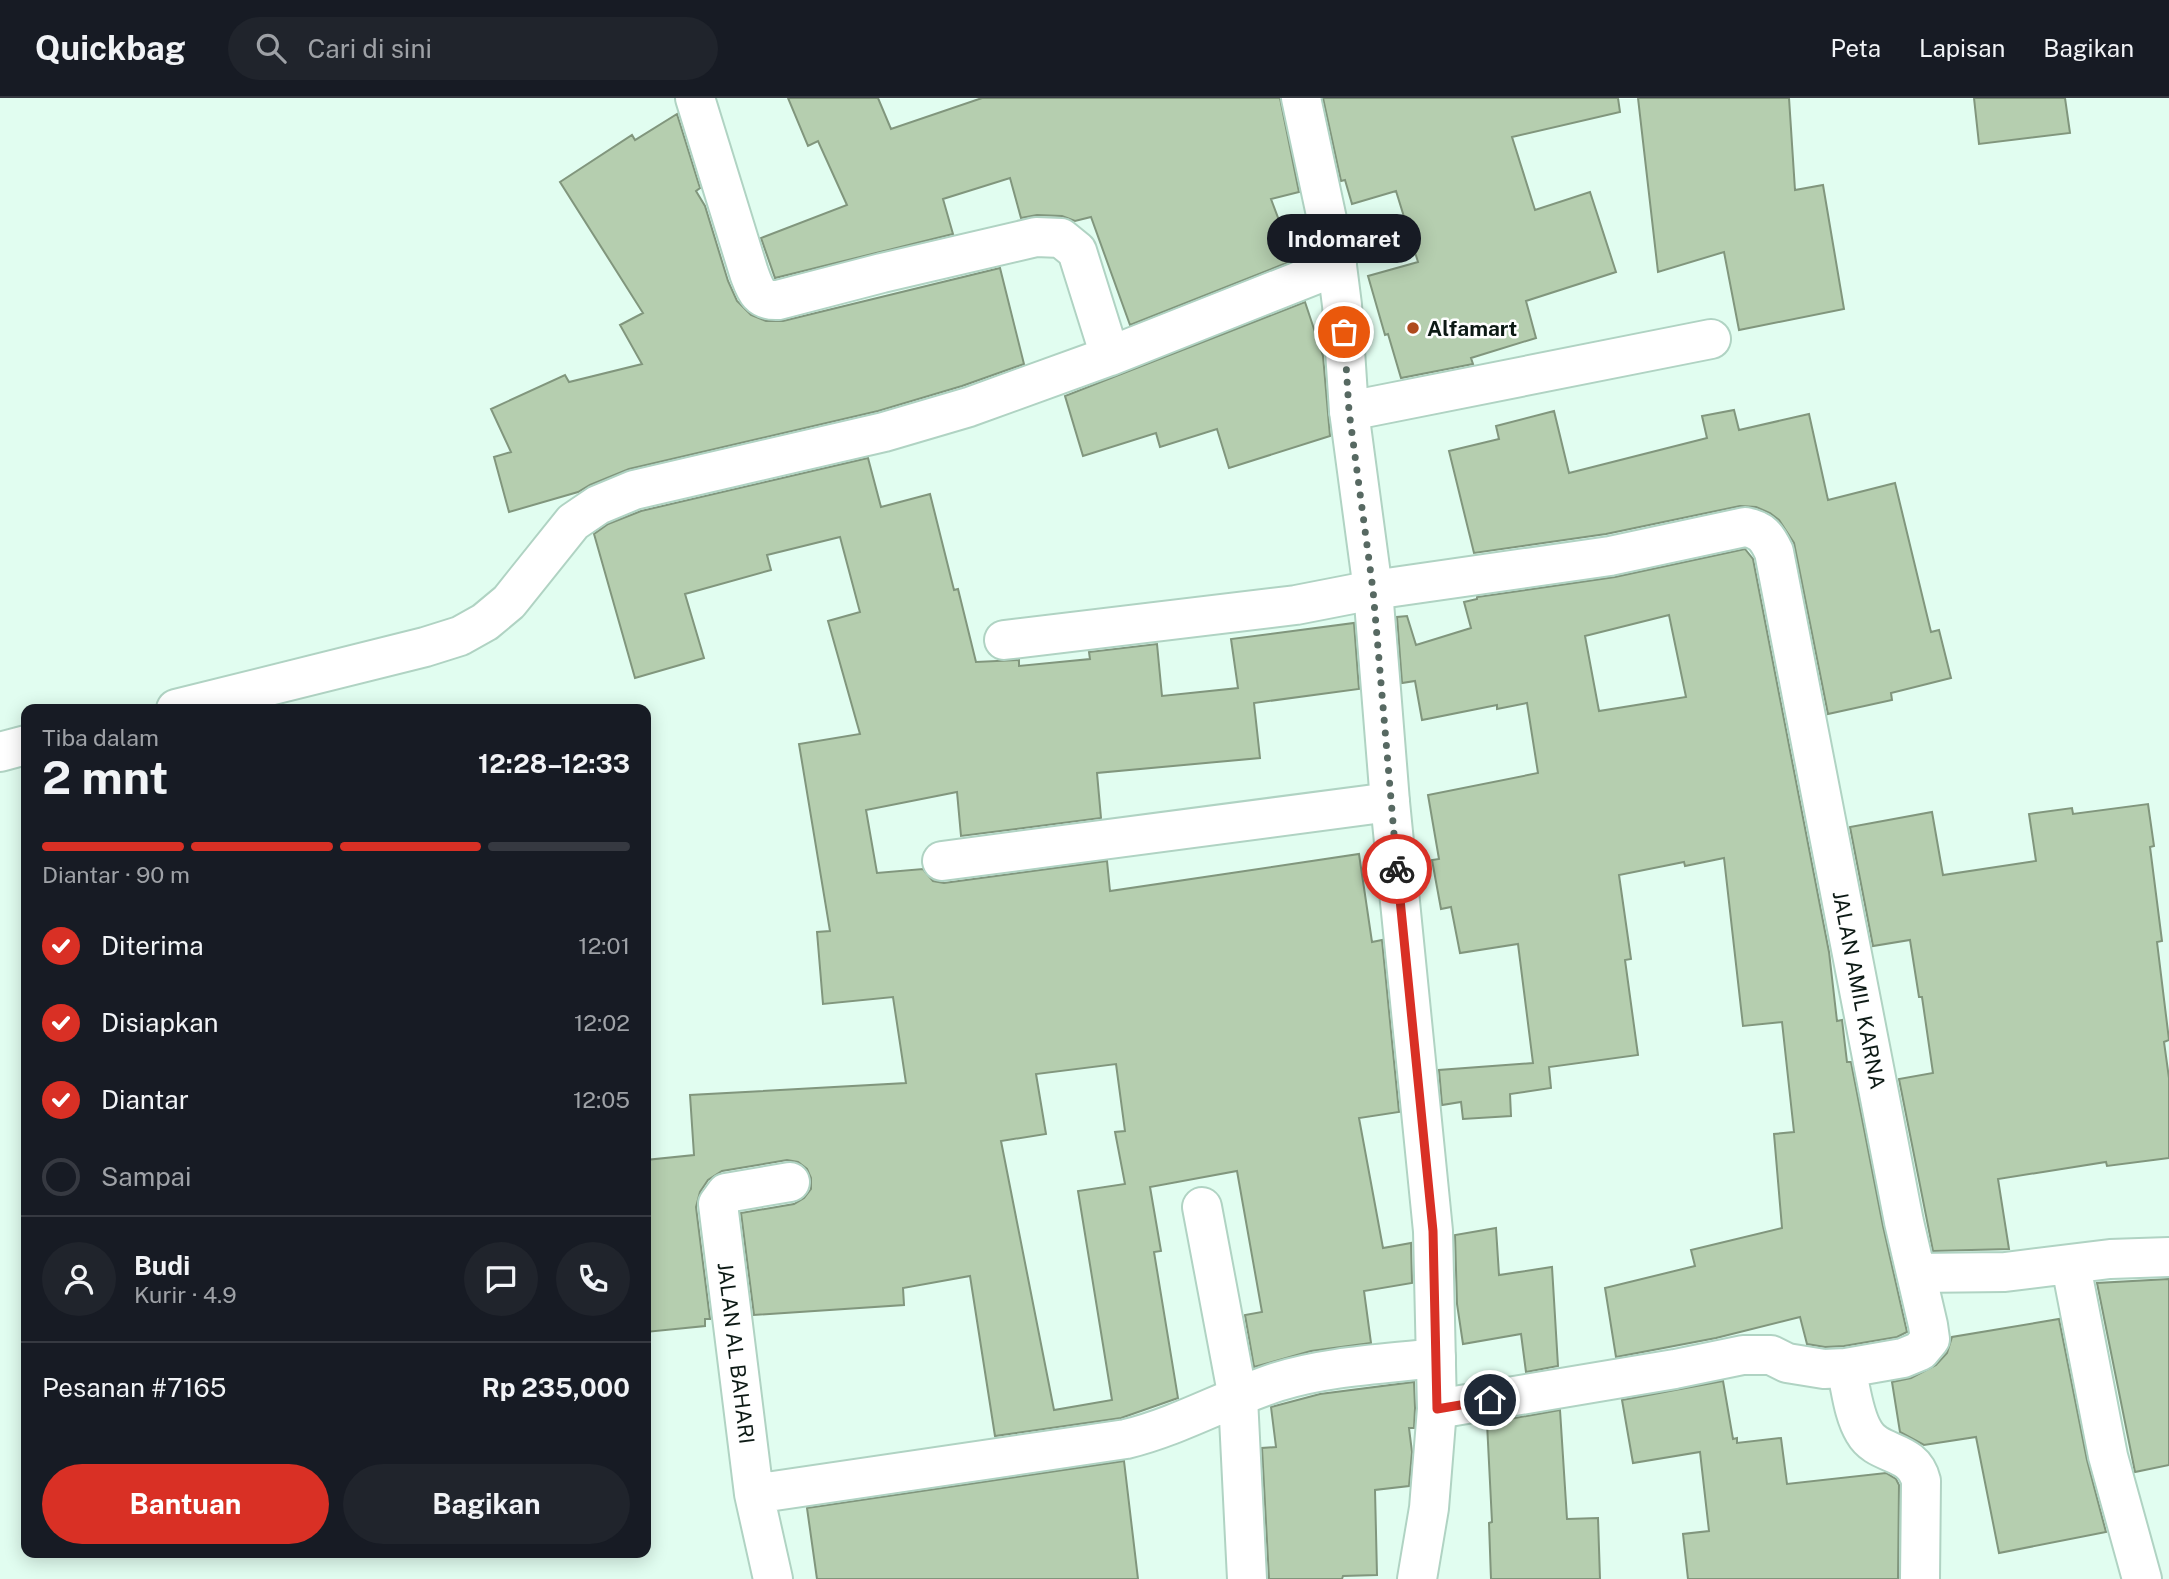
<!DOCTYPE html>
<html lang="id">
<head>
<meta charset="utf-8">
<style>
	body { margin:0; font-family:"Public Sans",sans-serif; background:#20242c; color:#f1f3f6; height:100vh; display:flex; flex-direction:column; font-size:26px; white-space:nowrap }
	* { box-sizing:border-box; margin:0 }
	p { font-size:23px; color:#9ea1a6 }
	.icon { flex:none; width:38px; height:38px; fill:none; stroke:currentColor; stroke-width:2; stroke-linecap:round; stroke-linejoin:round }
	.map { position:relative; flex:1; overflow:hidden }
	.panel { position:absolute; left:21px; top:606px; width:630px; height:854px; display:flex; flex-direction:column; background:#171b24; border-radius:14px; box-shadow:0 4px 18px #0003 }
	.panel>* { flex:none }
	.pin { position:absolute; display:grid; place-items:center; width:60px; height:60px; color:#fff; margin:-30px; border:4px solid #fff; border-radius:50%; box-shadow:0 2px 7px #0007 }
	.courier { position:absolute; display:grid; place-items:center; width:70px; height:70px; margin:-35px; border:5px solid #d93025; border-radius:50%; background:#fff; color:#222; box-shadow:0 2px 9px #0007 }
	.bubble { position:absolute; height:49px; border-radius:24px; background:#171b24; box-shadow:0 4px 18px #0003; font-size:23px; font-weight:700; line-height:49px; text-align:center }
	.summary em { font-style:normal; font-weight:700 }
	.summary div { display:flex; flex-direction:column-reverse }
	.summary { display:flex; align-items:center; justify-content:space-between; height:119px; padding:0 21px }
	h1 { font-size:46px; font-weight:700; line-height:52px }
	.bar { display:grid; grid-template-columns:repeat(4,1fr); gap:10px 7px; align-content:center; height:84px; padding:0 21px }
	.bar i { height:9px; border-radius:5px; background:#363941 }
	.bar .active { background:#d93025 }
	.bar p { grid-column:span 4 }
	.line { display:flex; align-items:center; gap:18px; padding:0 21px; border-top:2px solid #363941 }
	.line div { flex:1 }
	.round { display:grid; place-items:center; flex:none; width:74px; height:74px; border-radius:37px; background:#20242c }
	ol { padding:0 21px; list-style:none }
	li { display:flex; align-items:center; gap:21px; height:77px }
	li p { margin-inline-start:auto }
	li .icon { padding:7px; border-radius:50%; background:#d93025; color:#fff; stroke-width:4 }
	li:last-child { color:#9ea1a6 }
	li i { width:38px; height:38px; border:4px solid #363941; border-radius:50% }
	.button { display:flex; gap:14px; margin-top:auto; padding:14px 21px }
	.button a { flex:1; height:80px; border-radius:42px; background:#d93025; color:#fff; font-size:28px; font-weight:700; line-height:80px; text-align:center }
	.button a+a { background:#20242c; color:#f1f3f6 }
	header { display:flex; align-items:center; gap:42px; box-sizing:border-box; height:98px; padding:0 35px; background:#171b24; border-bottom:2px solid #363941 }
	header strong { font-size:33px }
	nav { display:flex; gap:38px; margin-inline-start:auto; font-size:24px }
	.search { width:490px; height:63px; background:#20242c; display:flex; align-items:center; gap:18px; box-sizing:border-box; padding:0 24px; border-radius:38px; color:#9ea1a6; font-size:26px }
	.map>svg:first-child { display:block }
	.building { fill:#b5ceaf; stroke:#81967d; stroke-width:2; fill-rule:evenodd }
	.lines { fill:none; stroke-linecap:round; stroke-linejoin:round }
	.street-casing { stroke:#b0d3c3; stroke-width:42 }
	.secondary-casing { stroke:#b0d3c3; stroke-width:42 }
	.street { stroke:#fff; stroke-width:38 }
	.secondary { stroke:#fff; stroke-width:38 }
	.done { stroke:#576962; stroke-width:7; stroke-dasharray:0 12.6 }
	.route { stroke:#d93025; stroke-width:9 }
	.poi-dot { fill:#af4a1e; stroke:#fff; stroke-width:2.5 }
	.labels { text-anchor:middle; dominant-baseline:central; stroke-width:5; stroke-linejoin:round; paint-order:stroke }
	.poi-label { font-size:21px; font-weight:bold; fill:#0d1a15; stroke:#fff; text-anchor:start }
	.street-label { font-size:21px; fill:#0d1a15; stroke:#fff }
</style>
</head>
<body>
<header>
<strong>Quickbag</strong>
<div class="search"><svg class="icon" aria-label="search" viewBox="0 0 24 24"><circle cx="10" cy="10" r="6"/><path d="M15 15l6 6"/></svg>Cari di sini</div>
<nav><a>Peta</a><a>Lapisan</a><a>Bagikan</a></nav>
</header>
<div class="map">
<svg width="2169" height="1481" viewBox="0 0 2169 1481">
	<rect width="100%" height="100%" fill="#e1fdf0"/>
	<!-- building -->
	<path class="building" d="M788 0H878L891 31 982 0H1280L1299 94 1271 101 1294 162 1130 227 1091 119 1075 123 1062 118 1037 117 1021 120 1010 80 943 101 953 136 775 180 761 140 847 107 818 43 808 48Z
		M1323 0H1618L1620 14 1512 39 1535 112 1590 94 1616 174 1526 203 1536 240 1471 260 1473 266 1401 280 1388 236 1385 237 1368 178 1418 164 1396 93 1352 106 1345 82 1341 83Z
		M1638 0H1789L1795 92 1823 87 1844 211 1739 232 1724 154 1658 174Z
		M1974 0H2065L2070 35 1979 46Z
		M677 16 700 90 696 93 705 108 728 183 737 203 751 217 766 223H783L1000 170 1024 266 962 288 878 313 629 371 590 387 578 394 509 414 494 359 511 354 491 311 565 277 569 284 642 266 620 227 643 215 560 84 632 37 635 42Z
		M1305 204 1323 258 1330 338 1229 370 1217 331 1160 349 1156 335 1083 358 1065 298Z
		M1734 312 1739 332 1809 316 1828 402 1895 385 1931 534 1939 532 1951 580 1891 595 1892 602 1828 616 1794 445 1779 422 1770 415 1756 409 1740 408 1606 436 1474 455 1449 353 1499 341 1496 328 1554 313 1569 375 1707 340 1702 318Z
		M868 360 881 409 930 396 954 492 958 491 976 564 1019 562V568L1090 561 1089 554 1157 546 1162 598 1238 590 1231 541 1354 525 1359 591 1254 605 1260 660 1097 675 1101 720 961 738 957 694 866 712 877 775 923 771 933 783 944 785 1107 763 1110 793 1359 756 1372 844 1382 842 1399 1014 1359 1020 1383 1150 1411 1145 1412 1185 1364 1193 1371 1245 1311 1253 1254 1269 1245 1217 1262 1214 1237 1073 1150 1089 1161 1153 1154 1154 1178 1300 1121 1320 995 1338 970 1178 903 1190 904 1207 754 1217 741 1115 794 1106 804 1100 811 1091V1080L807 1071 798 1064 787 1062 722 1073 708 1082 700 1094 696 1109 710 1221H705V1228L646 1234V1062L694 1057 690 997 906 985 893 899 823 906 817 834 830 833 799 646 860 636 828 523 860 514 840 439 767 457 771 472 685 496 704 560 635 580 594 436 608 426 641 413ZM1116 966 1125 1033 1115 1034 1125 1086 1078 1093 1112 1302 1054 1312 1001 1043 1046 1036 1036 976Z
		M1745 451 1753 461 1829 854 1837 923 1842 922 1847 964H1851L1883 1128 1907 1234 1897 1239 1844 1248 1825 1249 1807 1246 1800 1219 1716 1240 1616 1259 1605 1190 1695 1168 1691 1152 1782 1130 1774 1036 1794 1034 1782 924 1743 928 1724 760 1685 768 1684 764 1619 777 1631 861 1625 862 1638 957 1549 969 1551 990 1510 996 1511 1018 1463 1021 1461 1004 1442 1007 1439 972 1533 965 1518 846 1460 855 1451 809 1441 811 1432 762 1439 761 1428 697 1538 675 1527 605 1497 611V607L1422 622 1415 583 1402 585 1397 519 1407 518 1416 547 1471 530 1464 504 1477 501V499L1615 479ZM1669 517 1686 599 1599 613 1585 538Z
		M2148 706 2154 748 2150 749 2162 843 2157 844 2169 942 2164 944 2169 980V1060L2107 1068 2106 1064 1998 1081 2009 1151 1933 1153 1899 981 1933 975 1922 899H1919L1910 842 1873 848 1850 729 1932 714 1943 777 2036 763 2029 716 2072 710 2073 716Z
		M1496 1130 1499 1177 1552 1169 1558 1268 1526 1274 1521 1236 1463 1246 1457 1206 1455 1137Z
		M2169 1181V1367L2135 1374 2097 1185Z
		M2059 1221 2087 1362 2106 1434 1999 1455 1976 1339 1924 1347 1900 1334 1892 1284 1911 1280 1936 1267 1947 1255 1952 1239Z
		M1723 1283 1733 1341 1737 1340V1345L1781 1340 1787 1386 1886 1375 1896 1381 1899 1387 1898 1481H1688L1683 1436 1709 1433 1700 1354 1633 1365 1622 1302Z
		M1414 1284 1415 1310 1414 1330H1409L1412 1354 1409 1388 1375 1392 1377 1477 1343 1478 1342 1481H1269L1262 1350 1276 1349 1271 1309 1320 1296Z
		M1560 1312 1567 1421 1598 1420 1600 1481H1491L1489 1425 1492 1424 1487 1325Z
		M1124 1363 1138 1481H817L807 1410Z"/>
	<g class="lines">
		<defs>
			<path id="street" d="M695 0 749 175C755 191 758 203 778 202L882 175 1036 139 1061 140 1077 153 1110 258
				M1349 313 1711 241
				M1004 542 1296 507 1373 492 1610 458 1745 429C1762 432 1767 439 1774 454L1904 1124 1928 1227 1930 1241 1920 1253 1903 1260 1846 1270 1824 1271 1787 1265 1771 1257H1743L1675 1271 1437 1311
				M176 611 425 549 460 538 485 524 509 504 573 424 598 407 634 392 884 334 969 309 1110 258 1337 168
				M0 654 26 647
				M942 763 1390 704
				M1202 1109 1238 1300 1247 1481
				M2071 1168 2108 1358 2142 1481
				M1916 1175 2005 1174 2110 1161 2169 1159
				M1846 1270C1851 1290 1853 1316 1864 1334 1878 1359 1913 1350 1921 1383L1920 1481
				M754 1396 1126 1341C1179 1328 1225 1301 1277 1284 1328 1268 1384 1266 1436 1260
				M773 1481 754 1396 718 1106 726 1095 790 1084"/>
			<path id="secondary" d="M1301 0 1337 168 1342 207 1349 313 1373 492 1390 704 1433 1133 1437 1311 1429 1410 1417 1481"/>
		</defs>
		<!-- street casing -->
		<use href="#street" class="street-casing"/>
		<!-- secondary casing -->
		<use href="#secondary" class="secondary-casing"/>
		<!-- street -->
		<use href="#street" class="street"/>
		<!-- secondary -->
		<use href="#secondary" class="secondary"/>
	</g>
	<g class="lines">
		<!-- done -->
		<path class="done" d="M1344 234 1349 313 1373 492 1397 771"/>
		<!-- route -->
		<path class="route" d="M1397 771 1433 1133 1437 1311 1490 1302"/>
	</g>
	<!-- markers -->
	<circle class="poi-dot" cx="1413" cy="230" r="7"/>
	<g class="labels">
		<!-- poi labels -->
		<g class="poi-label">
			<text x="1427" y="230">Alfamart</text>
		</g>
		<!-- street labels -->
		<g class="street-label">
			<text transform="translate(1859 892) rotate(79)">JALAN AMIL KARNA</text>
			<text transform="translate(736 1255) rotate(83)">JALAN AL BAHARI</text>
		</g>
	</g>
</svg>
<div class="pin" style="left:1344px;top:234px;background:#ea580c"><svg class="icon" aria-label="bag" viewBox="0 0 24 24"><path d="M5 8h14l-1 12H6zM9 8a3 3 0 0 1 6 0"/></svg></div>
<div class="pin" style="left:1490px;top:1302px;background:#1f2937"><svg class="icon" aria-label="home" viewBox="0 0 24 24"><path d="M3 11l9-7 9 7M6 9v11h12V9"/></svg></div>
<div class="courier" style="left:1397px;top:771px"><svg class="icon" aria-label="bike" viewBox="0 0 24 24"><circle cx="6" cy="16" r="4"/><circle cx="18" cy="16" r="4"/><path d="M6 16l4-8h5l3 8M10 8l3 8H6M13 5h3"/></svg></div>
<div class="bubble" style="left:1267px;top:116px;width:154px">Indomaret</div>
<section class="panel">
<div class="summary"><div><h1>2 mnt</h1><p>Tiba dalam</p></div><em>12:28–12:33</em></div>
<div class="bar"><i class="active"></i><i class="active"></i><i class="active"></i><i></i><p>Diantar · 90 m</p></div>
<ol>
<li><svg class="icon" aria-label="check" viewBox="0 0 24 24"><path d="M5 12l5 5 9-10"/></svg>Diterima<p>12:01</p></li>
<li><svg class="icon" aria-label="check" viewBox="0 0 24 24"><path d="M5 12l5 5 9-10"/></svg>Disiapkan<p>12:02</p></li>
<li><svg class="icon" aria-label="check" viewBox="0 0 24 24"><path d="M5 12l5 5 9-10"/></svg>Diantar<p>12:05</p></li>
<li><i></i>Sampai</li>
</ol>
<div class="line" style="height:126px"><a class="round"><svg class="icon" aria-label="person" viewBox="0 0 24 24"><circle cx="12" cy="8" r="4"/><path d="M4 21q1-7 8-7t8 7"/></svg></a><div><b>Budi</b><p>Kurir · 4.9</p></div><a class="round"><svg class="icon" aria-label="chat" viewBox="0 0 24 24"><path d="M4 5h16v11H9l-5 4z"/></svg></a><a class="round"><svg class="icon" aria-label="phone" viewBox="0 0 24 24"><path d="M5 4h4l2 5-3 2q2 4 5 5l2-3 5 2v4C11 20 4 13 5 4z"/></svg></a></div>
<div class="line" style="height:91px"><div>Pesanan #7165</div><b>Rp 235,000</b></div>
<div class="button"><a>Bantuan</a><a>Bagikan</a></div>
</section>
</div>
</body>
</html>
